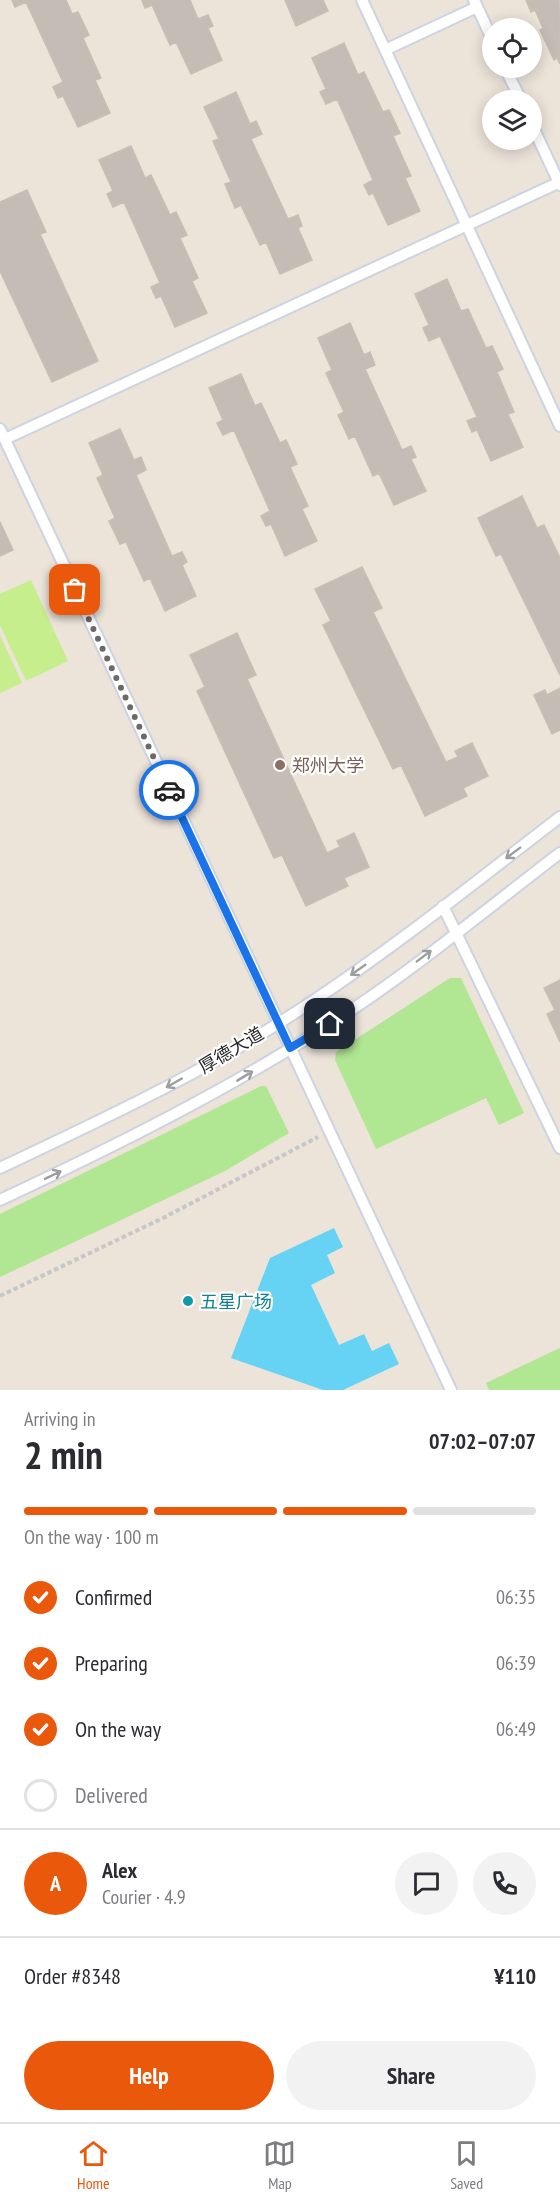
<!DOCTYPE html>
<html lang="en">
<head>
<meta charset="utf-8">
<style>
	body { margin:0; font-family:"PT Sans Narrow","Noto Sans SC",sans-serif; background:#f2f2f3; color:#2b2b33; height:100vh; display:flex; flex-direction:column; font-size:22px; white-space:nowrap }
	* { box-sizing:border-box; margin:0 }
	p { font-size:20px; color:#7c7c81 }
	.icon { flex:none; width:33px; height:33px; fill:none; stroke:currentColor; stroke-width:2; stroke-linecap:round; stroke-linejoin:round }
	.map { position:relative; height:1390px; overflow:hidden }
	.sheet { display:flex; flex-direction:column; background:#fff; flex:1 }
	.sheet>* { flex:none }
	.tools { position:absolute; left:482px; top:18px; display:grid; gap:12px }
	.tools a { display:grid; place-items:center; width:60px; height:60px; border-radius:50%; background:#fff; box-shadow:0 3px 15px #0003; font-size:30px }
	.pin { position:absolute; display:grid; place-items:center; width:51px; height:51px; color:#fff; margin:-26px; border-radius:12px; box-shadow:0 3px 9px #0006 }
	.courier { position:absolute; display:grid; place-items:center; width:60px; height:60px; margin:-30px; border:4px solid #1a73e8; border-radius:50%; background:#fff; color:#222; box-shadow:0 2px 8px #0007 }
	.headline em { font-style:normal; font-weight:600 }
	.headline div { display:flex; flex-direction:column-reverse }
	.headline { display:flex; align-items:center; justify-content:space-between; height:102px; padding:0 24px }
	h1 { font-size:39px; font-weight:600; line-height:45px }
	.bar { display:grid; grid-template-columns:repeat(4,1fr); gap:9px 6px; align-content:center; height:72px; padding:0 24px }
	.bar i { height:8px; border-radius:4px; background:#e1e1e2 }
	.bar .current { background:#ea580c }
	.bar p { grid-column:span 4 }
	.line { display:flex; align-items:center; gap:15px; padding:0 24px; border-top:2px solid #e1e1e2 }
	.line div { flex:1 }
	.round { display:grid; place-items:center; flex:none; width:63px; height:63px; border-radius:32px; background:#f2f2f3 }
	ol { padding:0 24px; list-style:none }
	li { display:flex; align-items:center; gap:18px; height:66px }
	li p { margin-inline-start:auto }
	li .icon { padding:6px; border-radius:50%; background:#ea580c; color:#fff; stroke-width:4 }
	li:last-child { color:#7c7c81 }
	li i { width:33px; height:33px; border:3px solid #e1e1e2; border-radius:50% }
	.cta { display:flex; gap:12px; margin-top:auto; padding:12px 24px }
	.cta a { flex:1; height:69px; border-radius:36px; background:#ea580c; color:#fff; font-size:24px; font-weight:600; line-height:69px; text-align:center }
	.cta a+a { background:#f2f2f3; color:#2b2b33 }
	.tab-bar { display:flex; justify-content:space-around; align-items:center; height:84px; border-top:2px solid #e1e1e2; background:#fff; font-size:16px; color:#7c7c81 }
	.tab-bar a { display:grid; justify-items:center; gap:3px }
	.tab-bar .current { color:#ea580c }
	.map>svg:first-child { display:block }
	.green { fill:#b1e692 }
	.pitch { fill:#c7ee8d }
	.water { fill:#66d2f4 }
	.building { fill:#c3bdb6; stroke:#c7bfb3; stroke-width:1.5 }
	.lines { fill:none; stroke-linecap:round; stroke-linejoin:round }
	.lane-casing { stroke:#ced3e2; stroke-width:14 }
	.path { stroke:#c7c7c7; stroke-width:4; stroke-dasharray:4.5 3; stroke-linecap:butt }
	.lane { stroke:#fff; stroke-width:10 }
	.oneway { stroke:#9e9e9e }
	.done { stroke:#6d6966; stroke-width:6; stroke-dasharray:0 10.8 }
	.route { stroke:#1a73e8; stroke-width:8 }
	.education-dot { fill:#8d6e63; stroke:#fff; stroke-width:2 }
	.culture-dot { fill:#0f9aa8; stroke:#fff; stroke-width:2 }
	.labels { text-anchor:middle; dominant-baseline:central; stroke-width:4.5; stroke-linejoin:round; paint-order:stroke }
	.education-label { font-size:18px; fill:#785e54; stroke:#fff; text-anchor:start }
	.street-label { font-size:18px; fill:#282828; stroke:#fff }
	.culture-label { font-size:18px; fill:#0d838f; stroke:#fff; text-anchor:start }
</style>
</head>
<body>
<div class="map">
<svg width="560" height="1390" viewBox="0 0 560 1390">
	<rect width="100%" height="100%" fill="#ece3d9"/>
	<!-- green -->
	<path class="green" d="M450 978H461L524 1113 499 1125 486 1098 376 1149 335 1060 336 1052Z
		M261 1086H266L289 1133 225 1171 0 1277V1214Z
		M560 1348V1390H489L486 1383Z"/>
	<!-- pitch -->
	<path class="pitch" d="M31 580 68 661 26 681 0 625V594Z
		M0 635 22 683 0 693Z"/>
	<!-- water -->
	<path class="water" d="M334 1228 343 1247 327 1255 335 1273 311 1285 339 1345 364 1334 372 1351 389 1343 399 1364 343 1390H323L231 1358 270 1258Z"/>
	<!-- building -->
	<path class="building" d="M12 0H66L72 14 78 12 89 35 83 38 101 78 95 80 110 113 78 127 63 96 58 98 53 87 63 82 26 2 15 7Z
		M142 0H190L198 19 208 15 213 26 208 28 222 60 191 74 176 42 170 45 152 5 145 8Z
		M285 0H323L328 11 296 26Z
		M526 0H559L560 64 557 58 554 60 540 30 543 28 535 10 531 12Z
		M344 43 358 75 364 72 383 112 389 110 400 133 393 136 411 176 405 178 420 211 388 225 373 193 369 195 364 185 373 180 337 99 326 104 320 92 326 89 312 58Z
		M236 92 250 124 256 121 262 134 251 139 288 219 298 215 302 226 298 228 312 260 280 274 266 242 260 245 241 205 235 208 225 184 231 182 213 141 219 139 204 107Z
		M131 146 145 178 151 175 170 215 176 212 187 235 180 238 198 278 192 281 207 313 175 327 161 296 156 298 151 287 160 283 124 202 113 207 107 194 113 191 99 160Z
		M27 190 46 232 40 234 98 361 52 382 0 271V202Z
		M447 279 461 311 468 309 486 348 492 346 503 369 497 372 514 412 508 414 523 447 491 461 477 430 472 432 467 421 477 417 440 336 429 341 423 328 429 325 415 294Z
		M350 323 364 355 370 352 375 365 365 369 402 450 411 446 416 457 411 459 426 491 394 505 379 473 373 476 355 436 349 439 338 415 344 412 326 373 332 370 318 338Z
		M241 374 255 406 261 403 280 443 286 440 297 464 290 467 308 506 302 509 317 541 285 556 271 524 266 526 261 516 270 511 234 430 223 435 217 423 223 420 209 388Z
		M120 429 134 460 141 457 146 470 136 475 172 556 182 552 187 562 182 565 196 596 165 611 150 578 144 581 126 542 120 544 109 521 115 518 97 478 103 475 89 443Z
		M522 496 537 528 544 525 560 558V675L501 554 496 556 478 518Z
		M0 522 13 550 0 556Z
		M362 567 382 608 373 612 446 762 458 757 455 751 472 743 488 776 463 788 467 796 425 816 401 765 393 769 323 625 331 621 315 589Z
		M237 633 256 675 247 679 327 853 340 847 337 841 354 833 369 867 344 878 348 886 306 906 282 855 274 858 197 691 205 687 190 655Z
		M560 688V730L552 734 534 695 545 690 547 695Z
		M560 980V1042L547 1014 555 1010 544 988Z"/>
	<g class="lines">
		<defs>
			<path id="lane" d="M362 0 560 426
				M474 0 492 39
				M385 50 477 7
				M505 68 521 100
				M531 123 560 185
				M0 429 451 1390
				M5 439 560 182
				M443 906 560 1148
				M0 1168C108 1117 217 1066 316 999 400 943 479 879 560 817
				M0 1200C113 1147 224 1092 330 1024 410 973 484 911 560 853"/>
		</defs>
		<!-- lane casing -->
		<use href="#lane" class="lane-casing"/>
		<!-- path -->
		<path class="path" d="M0 1296 163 1218 318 1137"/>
		<!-- lane -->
		<use href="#lane" class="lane"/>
	</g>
	<!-- one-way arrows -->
	<defs><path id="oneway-shaft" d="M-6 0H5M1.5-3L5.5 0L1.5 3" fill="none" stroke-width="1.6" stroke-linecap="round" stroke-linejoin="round" transform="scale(1.5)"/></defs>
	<g class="oneway">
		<use href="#oneway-shaft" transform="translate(513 853) rotate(143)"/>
		<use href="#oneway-shaft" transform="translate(424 956) rotate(-37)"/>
		<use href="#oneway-shaft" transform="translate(358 970) rotate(145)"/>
		<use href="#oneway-shaft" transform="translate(245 1076) rotate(-31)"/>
		<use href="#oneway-shaft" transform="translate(174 1083) rotate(150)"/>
		<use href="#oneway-shaft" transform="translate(53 1175) rotate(-26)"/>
	</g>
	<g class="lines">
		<!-- done -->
		<path class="done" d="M75 590 169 790"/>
		<!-- route -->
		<path class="route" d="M169 790 290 1048 330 1024"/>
	</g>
	<!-- markers -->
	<circle class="education-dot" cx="280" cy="765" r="6"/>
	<circle class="culture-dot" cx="188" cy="1301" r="6"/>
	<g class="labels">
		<!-- education labels -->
		<g class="education-label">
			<text x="292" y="765">郑州大学</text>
		</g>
		<!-- street labels -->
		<g class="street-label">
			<text transform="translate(231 1050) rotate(-31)">厚德大道</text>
		</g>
		<!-- culture labels -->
		<g class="culture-label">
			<text x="200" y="1301">五星广场</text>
		</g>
	</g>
</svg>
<div class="tools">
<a><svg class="icon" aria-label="locate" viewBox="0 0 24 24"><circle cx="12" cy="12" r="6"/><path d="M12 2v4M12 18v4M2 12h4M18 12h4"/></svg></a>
<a><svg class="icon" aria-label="layers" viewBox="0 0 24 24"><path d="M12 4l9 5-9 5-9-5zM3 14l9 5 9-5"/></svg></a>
</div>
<div class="pin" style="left:75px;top:590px;background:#ea580c"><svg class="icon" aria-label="bag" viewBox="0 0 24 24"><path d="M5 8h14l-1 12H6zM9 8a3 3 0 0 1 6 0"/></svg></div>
<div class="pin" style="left:330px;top:1024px;background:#1f2937"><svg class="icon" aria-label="home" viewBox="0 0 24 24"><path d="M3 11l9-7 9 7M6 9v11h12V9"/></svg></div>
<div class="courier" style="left:169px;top:790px"><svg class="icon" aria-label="car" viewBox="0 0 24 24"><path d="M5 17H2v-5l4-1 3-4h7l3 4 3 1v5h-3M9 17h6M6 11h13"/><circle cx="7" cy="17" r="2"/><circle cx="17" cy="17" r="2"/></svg></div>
</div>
<section class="sheet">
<div class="headline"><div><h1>2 min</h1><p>Arriving in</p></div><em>07:02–07:07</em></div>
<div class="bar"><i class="current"></i><i class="current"></i><i class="current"></i><i></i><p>On the way · 100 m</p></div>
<ol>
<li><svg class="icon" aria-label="check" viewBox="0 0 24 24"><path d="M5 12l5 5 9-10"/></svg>Confirmed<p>06:35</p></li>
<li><svg class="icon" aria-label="check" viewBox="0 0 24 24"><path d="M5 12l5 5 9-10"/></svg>Preparing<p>06:39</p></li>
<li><svg class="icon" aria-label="check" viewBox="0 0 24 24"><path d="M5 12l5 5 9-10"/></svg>On the way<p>06:49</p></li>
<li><i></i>Delivered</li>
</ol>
<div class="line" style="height:108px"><b class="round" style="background:#ea580c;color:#fff">A</b><div><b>Alex</b><p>Courier · 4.9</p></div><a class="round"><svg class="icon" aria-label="chat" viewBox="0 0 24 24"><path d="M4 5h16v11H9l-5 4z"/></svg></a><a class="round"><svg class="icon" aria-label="phone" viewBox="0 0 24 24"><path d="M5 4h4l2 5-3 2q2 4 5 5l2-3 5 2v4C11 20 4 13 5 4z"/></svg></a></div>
<div class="line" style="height:78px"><div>Order #8348</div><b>¥110</b></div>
<div class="cta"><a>Help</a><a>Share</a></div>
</section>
<nav class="tab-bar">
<a class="current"><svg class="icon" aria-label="home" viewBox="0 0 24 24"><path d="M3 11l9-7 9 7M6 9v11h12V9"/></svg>Home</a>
<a><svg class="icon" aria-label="map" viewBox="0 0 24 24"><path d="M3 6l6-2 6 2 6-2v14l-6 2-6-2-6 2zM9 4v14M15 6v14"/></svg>Map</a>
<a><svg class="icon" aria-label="saved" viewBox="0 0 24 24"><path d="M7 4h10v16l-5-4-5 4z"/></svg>Saved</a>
</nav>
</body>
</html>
